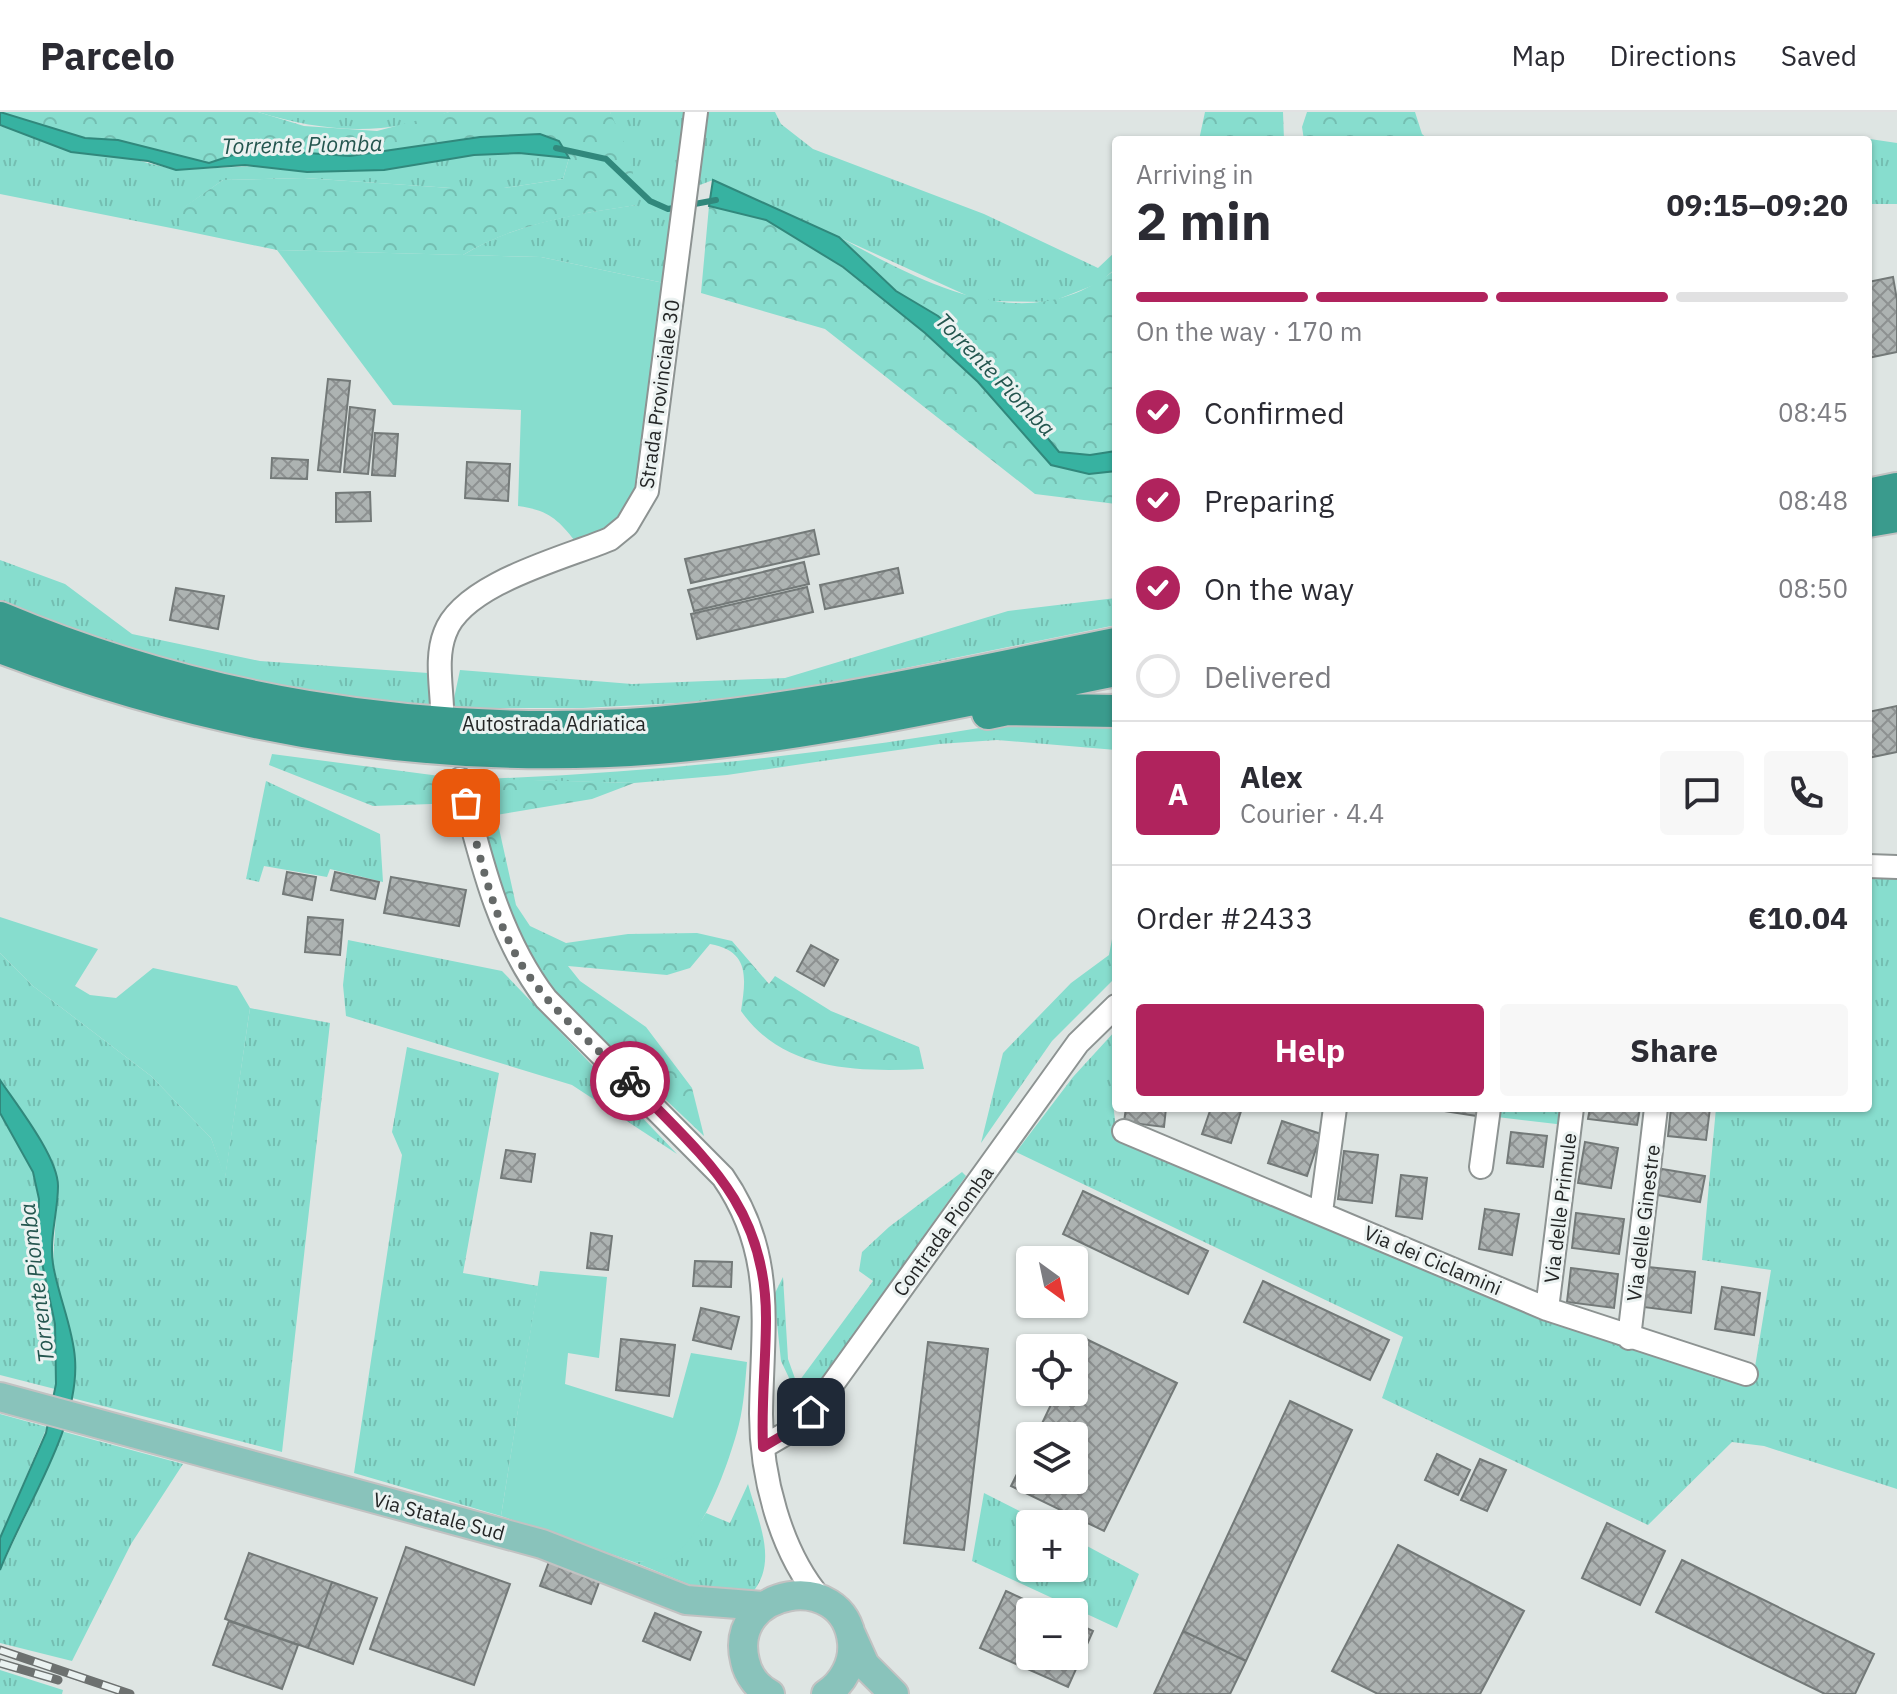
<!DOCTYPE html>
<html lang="en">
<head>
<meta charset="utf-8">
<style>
	body { margin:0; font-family:"IBM Plex Sans",sans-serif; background:#f7f7f7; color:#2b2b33; height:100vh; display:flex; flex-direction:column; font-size:30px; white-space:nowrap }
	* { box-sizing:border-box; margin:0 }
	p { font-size:26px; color:#7c7c81 }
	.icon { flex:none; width:44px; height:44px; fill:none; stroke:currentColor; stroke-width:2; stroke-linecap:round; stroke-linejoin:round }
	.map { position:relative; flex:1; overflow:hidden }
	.sheet { position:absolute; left:1112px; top:24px; width:760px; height:976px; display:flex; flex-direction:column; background:#fff; border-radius:8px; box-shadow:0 2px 6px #0004 }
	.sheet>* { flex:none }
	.needle { width:52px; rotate:147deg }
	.controls { position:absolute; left:1016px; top:1134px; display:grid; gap:16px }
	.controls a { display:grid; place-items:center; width:72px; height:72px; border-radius:8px; background:#fff; box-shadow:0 2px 6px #0004; font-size:40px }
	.pin { position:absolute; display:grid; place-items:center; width:68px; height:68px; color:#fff; margin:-34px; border-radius:16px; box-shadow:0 4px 12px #0006 }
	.courier { position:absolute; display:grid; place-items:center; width:80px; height:80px; margin:-40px; border:6px solid #b0235d; border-radius:50%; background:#fff; color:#222; box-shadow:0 2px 10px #0007 }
	.overview em { font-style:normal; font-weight:700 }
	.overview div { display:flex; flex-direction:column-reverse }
	.overview { display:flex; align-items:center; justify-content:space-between; height:136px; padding:0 24px }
	h1 { font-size:52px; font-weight:700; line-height:60px }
	.bar { display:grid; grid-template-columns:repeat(4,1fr); gap:12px 8px; align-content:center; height:96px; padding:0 24px }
	.bar i { height:10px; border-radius:6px; background:#e1e1e2 }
	.bar .current { background:#b0235d }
	.bar p { grid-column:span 4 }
	.line { display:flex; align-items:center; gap:20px; padding:0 24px; border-top:2px solid #e1e1e2 }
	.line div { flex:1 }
	.round { display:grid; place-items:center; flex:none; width:84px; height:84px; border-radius:8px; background:#f7f7f7 }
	ol { padding:0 24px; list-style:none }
	li { display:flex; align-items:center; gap:24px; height:88px }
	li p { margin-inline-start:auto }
	li .icon { padding:8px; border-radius:50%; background:#b0235d; color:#fff; stroke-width:4 }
	li:last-child { color:#7c7c81 }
	li i { width:44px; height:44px; border:4px solid #e1e1e2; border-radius:50% }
	.primary-button { display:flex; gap:16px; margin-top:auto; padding:16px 24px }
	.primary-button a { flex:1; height:92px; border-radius:8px; background:#b0235d; color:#fff; font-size:32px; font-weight:700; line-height:92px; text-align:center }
	.primary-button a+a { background:#f7f7f7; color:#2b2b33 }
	header { display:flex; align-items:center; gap:48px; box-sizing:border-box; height:112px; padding:0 40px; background:#fff; border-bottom:2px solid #e1e1e2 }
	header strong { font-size:38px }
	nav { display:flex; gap:44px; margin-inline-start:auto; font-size:28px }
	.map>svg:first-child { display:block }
	.grass { fill:url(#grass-tufts) }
	.forest { fill:url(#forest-crowns) }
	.garden { fill:#87ddce }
	.water { fill:#37b2a1; stroke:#31887c; stroke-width:2 }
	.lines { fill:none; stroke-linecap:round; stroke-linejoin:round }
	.stream { stroke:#31887c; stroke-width:6 }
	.building { fill:url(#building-cross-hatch); stroke:#737978; stroke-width:2 }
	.minor-casing { stroke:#8d9392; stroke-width:26 }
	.major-casing { stroke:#c2c2c2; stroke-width:32 }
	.highway-casing { stroke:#c2c2c2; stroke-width:36 }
	.minor { stroke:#fff; stroke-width:22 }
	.major { stroke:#89c3bb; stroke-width:28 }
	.highway { stroke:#3a9b8d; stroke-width:32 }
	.rail-casing { stroke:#6d7170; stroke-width:9 }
	.rail { stroke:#ebf2f1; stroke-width:6; stroke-dasharray:18; stroke-linecap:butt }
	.done { stroke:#656968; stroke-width:8; stroke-dasharray:0 14.4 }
	.route { stroke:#b0235d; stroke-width:10 }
	.labels { text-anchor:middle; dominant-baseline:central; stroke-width:6; stroke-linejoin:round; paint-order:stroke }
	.street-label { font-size:20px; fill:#242626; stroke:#ebf2f1 }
	.water-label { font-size:22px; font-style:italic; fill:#24564f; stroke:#ebf2f1 }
</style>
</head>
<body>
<header>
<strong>Parcelo</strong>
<nav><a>Map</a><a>Directions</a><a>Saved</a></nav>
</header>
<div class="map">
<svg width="1897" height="1582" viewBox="0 0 1897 1582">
	<defs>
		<pattern id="grass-tufts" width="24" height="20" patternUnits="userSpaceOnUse" patternTransform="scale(2)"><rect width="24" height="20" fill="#87ddce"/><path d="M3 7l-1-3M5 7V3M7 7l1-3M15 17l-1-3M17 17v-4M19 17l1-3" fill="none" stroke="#74beb1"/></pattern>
		<pattern id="forest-crowns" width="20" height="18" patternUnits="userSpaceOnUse" patternTransform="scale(2)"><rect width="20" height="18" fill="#87ddce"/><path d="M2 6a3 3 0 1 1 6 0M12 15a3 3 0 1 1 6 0" fill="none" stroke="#74beb1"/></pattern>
		<pattern id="building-cross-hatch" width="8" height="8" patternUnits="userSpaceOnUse" patternTransform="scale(2)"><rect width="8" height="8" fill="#adb3b2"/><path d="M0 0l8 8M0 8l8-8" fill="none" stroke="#8d9191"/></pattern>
	</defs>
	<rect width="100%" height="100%" fill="#dee5e3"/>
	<!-- grass -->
	<path class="grass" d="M258 0H449C385 25 322 20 258 0Z
		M610 0H775L781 12 813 37 984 102 1098 156 1116 139V156L1099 171 1051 190 979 189 713 68 684 79 664 171 541 145 463 143C515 111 577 102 636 93Z
		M0 14 176 58 519 41 569 46 563 67 504 76H451L304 66 223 68 182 97 181 118 0 82Z
		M1870 27 1897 31V92H1868V28H1863Z
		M0 448 65 472 132 522 260 549 428 561 433 596C285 578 137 552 0 490Z
		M1116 486V513L754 587 583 596H452L460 558 632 572 785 566 1008 499Z
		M1010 611 1116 613V638L997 628 939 632 727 663 634 671 479 667C657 661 834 641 1010 611Z
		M266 669 380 722 383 770 330 757 327 765 264 754 259 770 246 767Z
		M1868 762 1897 764V1377L1764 1334 1732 1330 1648 1413 1382 1286 1403 1225 1016 1040 1073 965 1116 918V976L1112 983 1117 1025 1541 1204 1752 1273 1771 1158 1702 1148 1716 996H1868Z
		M1116 824V865L1052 929 981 1031 1003 941 1071 871 1109 843 1112 827Z
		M348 828 502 859 677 1042 572 973 346 904 343 873Z
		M0 841 33 874 151 964 211 1026 225 1065 250 896 330 911 282 1340 72 1286 75 1248 53 1150 58 1071 49 1045 0 968Z
		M407 935 499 961 463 1161 538 1174 501 1404 354 1361 402 1043 392 1020Z
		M0 1001 33 1060 39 1088 38 1132 55 1212V1277L0 1263Z
		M962 1060 966 1064 810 1285 789 1299 790 1268 781 1249 774 1183 783 1165 788 1247 797 1272 873 1169 859 1159 862 1140 889 1115Z
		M0 1302 47 1315 0 1426Z
		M61 1319 183 1352 131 1432 72 1549 0 1531V1458L41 1372Z
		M748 1372C758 1409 780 1452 750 1483L727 1488 634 1450C668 1449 689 1429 706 1401L730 1411Z
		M984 1381 1045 1412H1030V1456H1074V1427L1139 1462 1117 1516 972 1449Z
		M0 1558 63 1578 62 1582H0Z"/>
	<!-- forest -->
	<path class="forest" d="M1 0H258L304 14 377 19 449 0H610L631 46 637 93C578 102 515 111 463 143L277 138 181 118V97L223 68 304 66 451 76H504L563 67 569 46 559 29 540 22 480 25 350 44 251 37 209 51 118 28 85 26 9 6Z
		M1205 0H1283L1284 28H1199Z
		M1307 0H1415L1422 22 1429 28H1304L1302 15Z
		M709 94 766 108 843 155 925 221 978 270 1051 353 1116 359V392L1035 382 825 217 701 181Z
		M839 125C926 172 1027 229 1116 157V339L1090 343 1059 340 938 204 896 179Z
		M272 642 455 666 461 691 373 694 269 653Z
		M463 666 634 671 592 687 496 703 516 793 530 814 566 831 628 822 697 821 732 829 769 872 775 864 831 899 919 935 924 957C857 960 783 959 741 899 746 866 750 839 710 832L690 856 667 863 568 854 580 869 646 915 692 976 704 1024 553 881 525 844Z
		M1498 996H1567L1565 1013 1497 1005Z"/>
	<!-- garden -->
	<path class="garden" d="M277 138 541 145 664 171C660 217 653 374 624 404 612 416 591 423 575 429 557 406 547 398 518 394L521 298 393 293Z
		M0 805 98 837 75 874 90 883 116 886 153 856 237 874 250 896 225 1067 211 1026 151 964 33 874 0 841Z
		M540 1159 607 1165 599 1246 568 1241 565 1272 673 1306 691 1241 747 1250C745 1271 744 1292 739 1312 731 1345 702 1429 671 1444 659 1450 647 1449 634 1450L501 1404Z"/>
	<!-- water -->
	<path class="water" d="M0 0 85 26 118 28 209 51 251 37 350 44 480 25 540 22 559 29 569 46 519 41 474 43 384 58 307 60 245 53 176 58 148 49 71 40 0 13Z
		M713 68 839 125 896 179 938 204 970 231 1059 340 1090 343 1116 339V359L1089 362 1051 353 978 270 925 221 843 155 766 108 709 94Z
		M0 968C16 992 58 1045 58 1074 58 1100 49 1126 53 1152 58 1184 73 1215 75 1247 80 1315 24 1396 0 1458V1426L46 1321 56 1272 55 1212 38 1132 39 1087 33 1060 0 1001Z"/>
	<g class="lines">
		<!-- stream -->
		<path class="stream" d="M556 36 606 47 650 89 668 97 716 88"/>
	</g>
	<!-- building -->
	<path class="building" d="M1893 165 1897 188V240L1868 246V170Z
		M328 267 350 269 340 360 318 358Z
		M350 295 375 298 368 362 344 360Z
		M375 321 398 322 395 364 372 363Z
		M272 346 308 348 307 367 271 366Z
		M467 350 510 352 508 389 465 386Z
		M370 380 371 409 336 410V381Z
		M814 418 819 442 691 471 685 447Z
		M804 450 809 472 694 499 688 478Z
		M898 456 903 481 825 497 820 473Z
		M807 475 813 500 697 527 691 502Z
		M176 476 224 484 218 517 170 508Z
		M1897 594V640L1868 646V600Z
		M287 760 316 765 312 788 283 782Z
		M335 760 379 770 375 787 331 778Z
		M391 765 466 778 459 814 384 801Z
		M308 805 343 808 340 843 305 840Z
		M811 833 838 848 824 874 797 859Z
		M1126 996H1166L1164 1015 1124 1010Z
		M1211 996H1242L1231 1031 1202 1022Z
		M1425 996H1478L1477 1004Z
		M1590 996H1640L1637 1013 1588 1007Z
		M1671 996H1710L1706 1028 1668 1024Z
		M1282 1009 1321 1022 1307 1064 1268 1051Z
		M1511 1020 1547 1024 1543 1055 1507 1051Z
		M1585 1030 1618 1036 1611 1076 1578 1071Z
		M506 1038 535 1042 531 1070 501 1066Z
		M1344 1039 1378 1043 1372 1091 1338 1087Z
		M1656 1056 1705 1064 1700 1090 1651 1082Z
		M1401 1063 1427 1066 1422 1107 1396 1104Z
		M1083 1079 1208 1139 1188 1182 1063 1122Z
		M1485 1097 1519 1102 1512 1143 1479 1137Z
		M1576 1101 1624 1107 1619 1142 1572 1136Z
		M591 1121 612 1124 608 1158 587 1156Z
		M695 1149 732 1150 731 1175 693 1174Z
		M1648 1155 1695 1160 1691 1201 1643 1195Z
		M1571 1156 1618 1162 1614 1196 1567 1190Z
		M1263 1169 1389 1228 1370 1268 1244 1210Z
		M1722 1175 1760 1181 1754 1223 1715 1217Z
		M701 1196 739 1205 731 1237 693 1228Z
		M1084 1226 1177 1271 1104 1419 1011 1374 1030 1336V1368H1074V1324H1036L1057 1280H1074V1246Z
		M621 1227 675 1233 669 1284 616 1278Z
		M928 1230 988 1237 964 1438 904 1431Z
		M1290 1289 1352 1318 1246 1549 1183 1519Z
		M1437 1342 1470 1358 1458 1383 1425 1368Z
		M1480 1347 1506 1358 1487 1399 1461 1388Z
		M1607 1411 1665 1439 1640 1493 1582 1466Z
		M1398 1433 1524 1499 1480 1582H1378L1332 1559Z
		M406 1435 510 1472 474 1573 370 1537Z
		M249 1441 332 1470 308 1536 225 1507Z
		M550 1447 601 1465 591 1492 540 1474Z
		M1682 1448 1874 1542 1855 1582H1825L1656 1500Z
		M332 1470 377 1486 353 1552 308 1536Z
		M1006 1479 1051 1500H1030V1544H1074V1510L1093 1519 1068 1575 980 1536Z
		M655 1501 701 1520 690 1548 643 1529Z
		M229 1509 298 1533 282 1577 213 1553Z
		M1183 1519 1246 1549 1230 1582H1154Z"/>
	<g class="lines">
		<defs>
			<path id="minor" d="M442 595C441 571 436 544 445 521 463 471 565 446 610 427L627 413 647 379 696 0
				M460 667C480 744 497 823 546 887L723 1065C777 1143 762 1214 761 1302 761 1363 780 1439 820 1486
				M1868 754 1897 755
				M1124 1019 1547 1197 1746 1262
				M1481 1055 1489 996
				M1321 1100 1335 996
				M1547 1197 1572 996
				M1629 1226 1656 996
				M763 1335 797 1315 824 1284 1078 931 1116 894"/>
			<path id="major" d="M0 1285 542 1432 686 1488 763 1494
				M851 1522 865 1553 894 1582
				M770 1582C757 1575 748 1563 745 1549 727 1476 844 1456 852 1530 854 1551 843 1571 826 1582"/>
			<path id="highway" d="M1868 383 1897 377
				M1868 409 1897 404
				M0 506C197 589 413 624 627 613 791 603 955 564 1116 532
				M0 535C211 615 431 654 657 636 812 624 964 588 1116 558
				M988 601 1007 597 1116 599"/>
		</defs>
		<!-- minor casing -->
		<use href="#minor" class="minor-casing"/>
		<!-- major casing -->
		<use href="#major" class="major-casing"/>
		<!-- highway casing -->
		<use href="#highway" class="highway-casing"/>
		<!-- minor -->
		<use href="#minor" class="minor"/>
		<!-- major -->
		<use href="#major" class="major"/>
		<!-- highway -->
		<use href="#highway" class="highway"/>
		<defs>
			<path id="rail" d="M0 1538 130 1582
				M0 1551 58 1568"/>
		</defs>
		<!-- rail casing -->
		<use href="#rail" class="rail-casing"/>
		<!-- rail -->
		<use href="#rail" class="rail"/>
	</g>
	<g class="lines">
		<!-- done -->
		<path class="done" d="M466 691C482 750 495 819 532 868 560 906 597 936 630 969"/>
		<!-- route -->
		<path class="route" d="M630 969C702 1044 766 1092 766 1206 766 1249 761 1291 763 1335L797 1315 811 1300"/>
	</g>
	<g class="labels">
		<!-- street labels -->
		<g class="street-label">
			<text transform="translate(659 282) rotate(-82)">Strada Provinciale 30</text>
			<text x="554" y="611">Autostrada Adriatica</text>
			<text transform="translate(1560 1096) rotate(-83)">Via delle Primule</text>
			<text transform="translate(1643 1111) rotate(-83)">Via delle Ginestre</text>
			<text transform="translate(943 1119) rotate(-54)">Contrada Piomba</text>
			<text transform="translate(1433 1148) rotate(23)">Via dei Ciclamini</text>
			<text transform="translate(439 1404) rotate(15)">Via Statale Sud</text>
		</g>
		<!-- water labels -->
		<g class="water-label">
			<text transform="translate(302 32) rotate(-1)">Torrente Piomba</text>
			<text transform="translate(996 262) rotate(46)">Torrente Piomba</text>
			<text transform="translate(36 1171) rotate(-97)">Torrente Piomba</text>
		</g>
	</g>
</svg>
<div class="controls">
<a><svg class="needle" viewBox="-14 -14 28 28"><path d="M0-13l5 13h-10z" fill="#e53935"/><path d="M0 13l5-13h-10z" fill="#7c7c81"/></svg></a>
<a><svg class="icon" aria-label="locate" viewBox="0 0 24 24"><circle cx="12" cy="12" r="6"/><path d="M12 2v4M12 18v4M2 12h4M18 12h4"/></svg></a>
<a><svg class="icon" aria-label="layers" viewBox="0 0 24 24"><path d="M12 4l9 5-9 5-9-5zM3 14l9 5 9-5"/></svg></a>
<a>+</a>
<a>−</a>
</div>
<div class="pin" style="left:466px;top:691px;background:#ea580c"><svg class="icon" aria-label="bag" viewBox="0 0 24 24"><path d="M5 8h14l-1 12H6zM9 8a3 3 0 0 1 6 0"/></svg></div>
<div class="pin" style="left:811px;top:1300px;background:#1f2937"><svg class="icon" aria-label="home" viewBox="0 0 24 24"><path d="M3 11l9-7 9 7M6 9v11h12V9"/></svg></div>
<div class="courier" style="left:630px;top:969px"><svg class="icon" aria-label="bike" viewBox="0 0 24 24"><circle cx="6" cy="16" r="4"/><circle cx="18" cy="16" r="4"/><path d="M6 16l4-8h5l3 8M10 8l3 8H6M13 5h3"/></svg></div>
<section class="sheet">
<div class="overview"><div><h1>2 min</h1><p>Arriving in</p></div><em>09:15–09:20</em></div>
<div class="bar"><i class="current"></i><i class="current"></i><i class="current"></i><i></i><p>On the way · 170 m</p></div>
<ol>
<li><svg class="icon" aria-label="check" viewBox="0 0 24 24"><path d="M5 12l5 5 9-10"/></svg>Confirmed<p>08:45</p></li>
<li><svg class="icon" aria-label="check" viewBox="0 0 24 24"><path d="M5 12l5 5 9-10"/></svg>Preparing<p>08:48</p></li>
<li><svg class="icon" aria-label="check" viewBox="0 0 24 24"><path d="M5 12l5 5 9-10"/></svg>On the way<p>08:50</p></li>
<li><i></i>Delivered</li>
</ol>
<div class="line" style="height:144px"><b class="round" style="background:#b0235d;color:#fff">A</b><div><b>Alex</b><p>Courier · 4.4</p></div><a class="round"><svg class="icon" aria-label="chat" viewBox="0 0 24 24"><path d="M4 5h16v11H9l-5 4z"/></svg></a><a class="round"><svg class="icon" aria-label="phone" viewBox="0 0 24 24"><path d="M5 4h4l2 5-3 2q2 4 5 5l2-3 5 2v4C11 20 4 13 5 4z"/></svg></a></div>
<div class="line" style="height:104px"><div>Order #2433</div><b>€10.04</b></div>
<div class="primary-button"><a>Help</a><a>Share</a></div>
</section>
</div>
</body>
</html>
